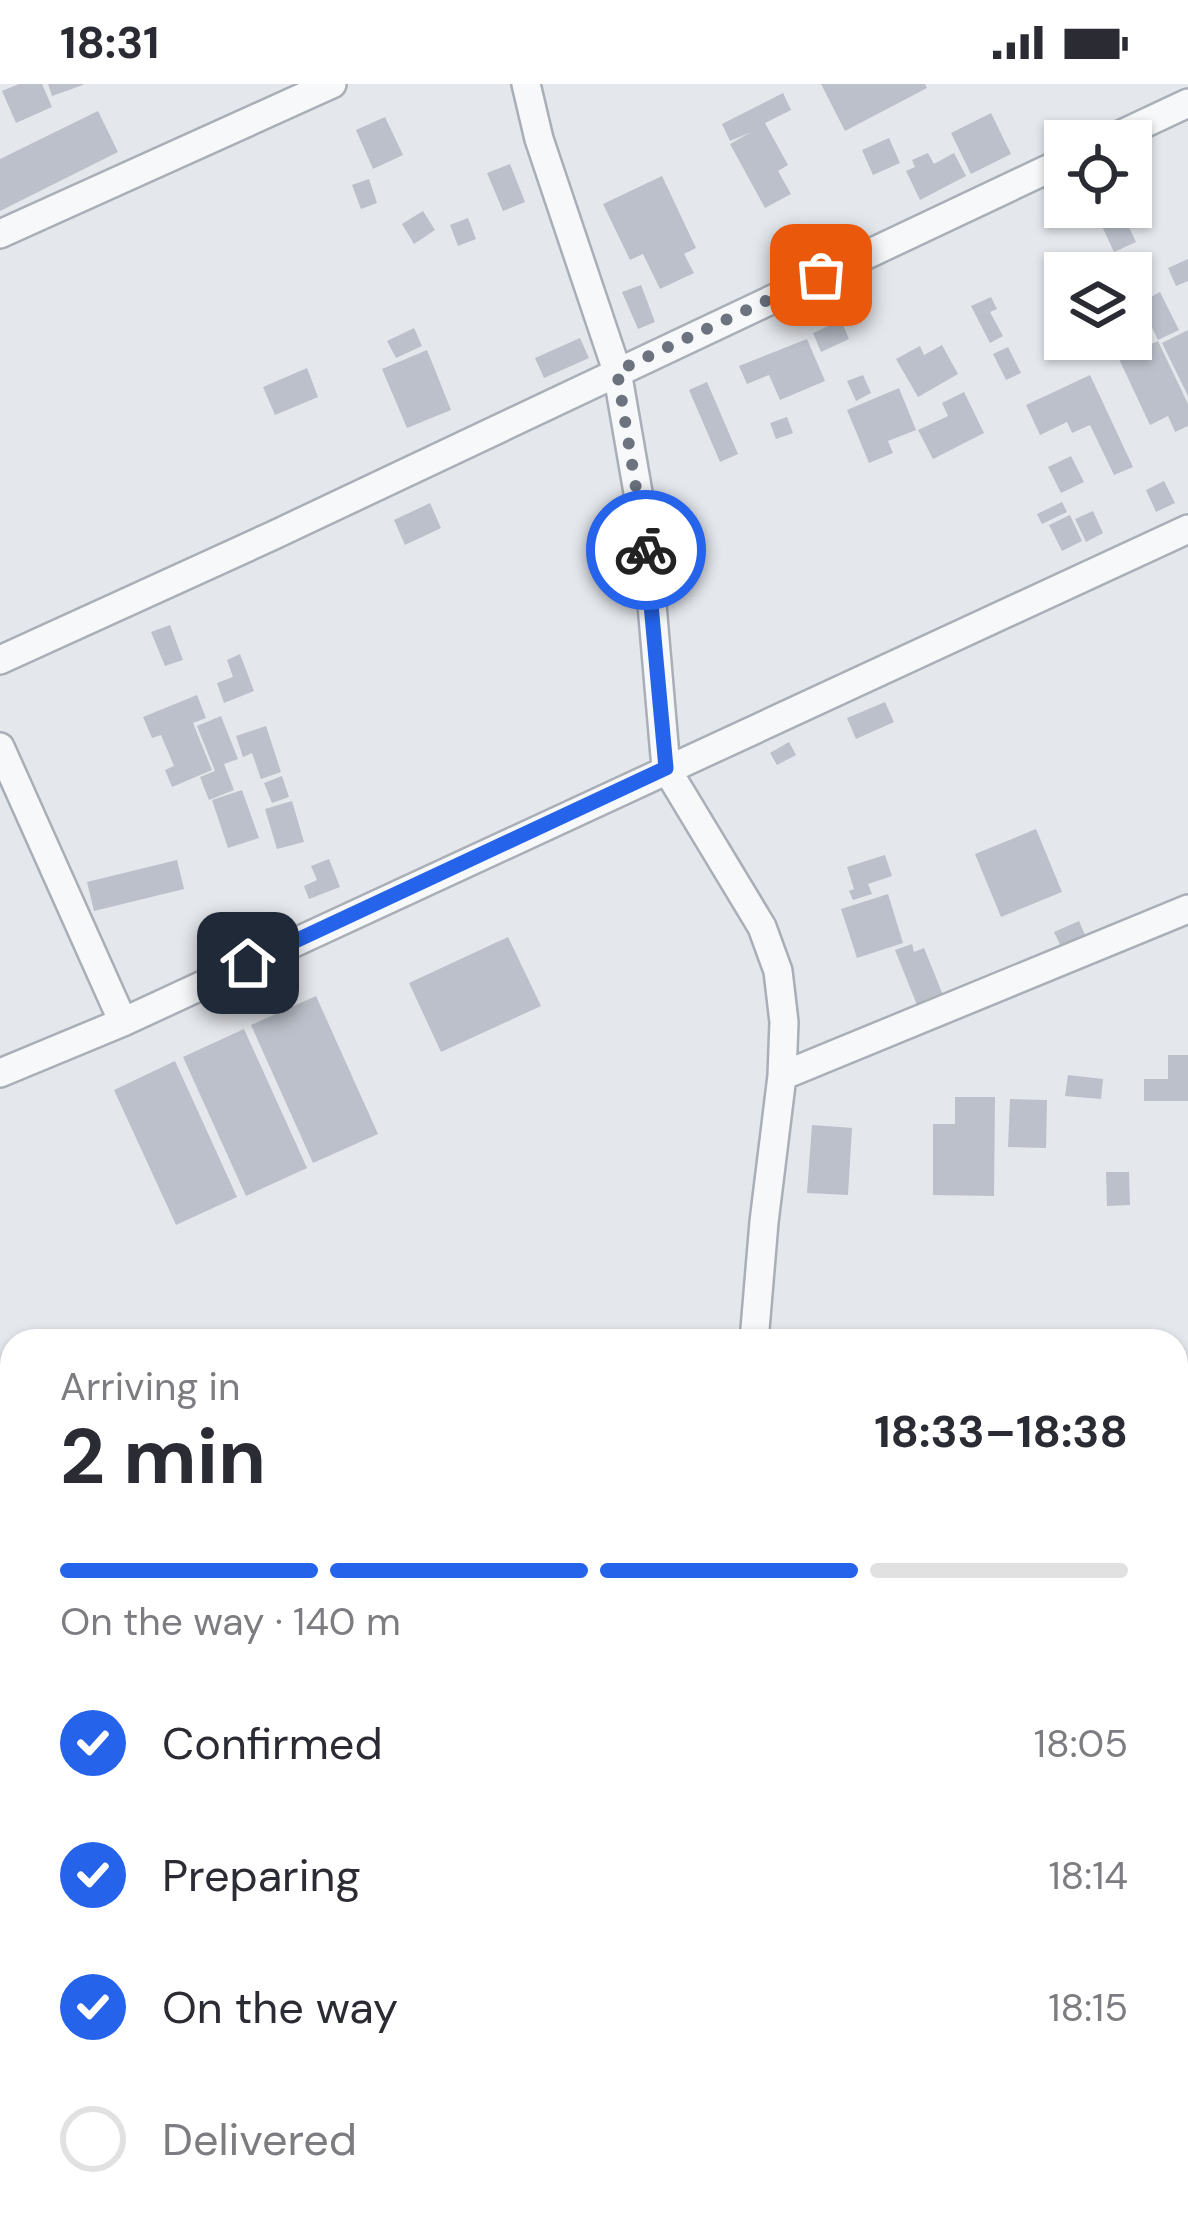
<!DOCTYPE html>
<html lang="en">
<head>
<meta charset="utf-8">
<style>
	body { margin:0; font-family:"DM Sans",sans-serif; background:#f7f7f7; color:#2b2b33; height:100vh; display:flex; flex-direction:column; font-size:45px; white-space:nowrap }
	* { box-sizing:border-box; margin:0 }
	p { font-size:39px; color:#7c7c81 }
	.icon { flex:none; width:66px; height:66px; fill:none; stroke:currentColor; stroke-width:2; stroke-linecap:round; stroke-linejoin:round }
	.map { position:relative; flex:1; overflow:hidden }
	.drawer { position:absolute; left:0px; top:1245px; width:1188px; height:900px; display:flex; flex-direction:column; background:#fff; border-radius:36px 36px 0 0; box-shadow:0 3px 9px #0004 }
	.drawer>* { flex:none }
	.tools { position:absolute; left:1044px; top:36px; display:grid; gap:24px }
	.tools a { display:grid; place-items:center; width:108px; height:108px; border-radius:0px; background:#fff; box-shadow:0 3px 9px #0004; font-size:60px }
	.pin { position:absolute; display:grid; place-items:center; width:102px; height:102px; color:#fff; margin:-51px; border-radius:24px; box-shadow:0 6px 18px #0006 }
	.courier { position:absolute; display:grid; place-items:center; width:120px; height:120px; margin:-60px; border:9px solid #2563eb; border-radius:50%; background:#fff; color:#222; box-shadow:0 3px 15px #0007 }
	.headline em { font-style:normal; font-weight:700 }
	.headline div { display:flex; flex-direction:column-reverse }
	.headline { display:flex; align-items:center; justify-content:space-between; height:204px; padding:0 60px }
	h1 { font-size:78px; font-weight:700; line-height:90px }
	.bar { display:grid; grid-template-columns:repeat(4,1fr); gap:18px 12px; align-content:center; height:144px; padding:0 60px }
	.bar i { height:15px; border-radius:9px; background:#e1e1e2 }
	.bar .active { background:#2563eb }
	.bar p { grid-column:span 4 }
	ol { padding:0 60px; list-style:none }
	li { display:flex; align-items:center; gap:36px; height:132px }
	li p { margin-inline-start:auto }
	li .icon { padding:12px; border-radius:50%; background:#2563eb; color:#fff; stroke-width:4 }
	li:last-child { color:#7c7c81 }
	li i { width:66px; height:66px; border:6px solid #e1e1e2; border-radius:50% }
	.status { display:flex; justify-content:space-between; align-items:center; height:84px; padding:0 60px; background:#fff; direction:ltr }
	.status svg { height:33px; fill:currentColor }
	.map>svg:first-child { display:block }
	.building { fill:#bbc0ca }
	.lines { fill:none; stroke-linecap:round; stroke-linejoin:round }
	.minor-casing { stroke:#a9aeb7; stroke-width:32 }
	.trunk-casing { stroke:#8b94a3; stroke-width:52 }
	.minor { stroke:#f7f8fa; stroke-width:27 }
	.trunk { stroke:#fff; stroke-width:48 }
	.done { stroke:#6c737f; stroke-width:12; stroke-dasharray:0 21.6 }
	.route { stroke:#2563eb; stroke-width:15 }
</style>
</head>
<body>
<div class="status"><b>18:31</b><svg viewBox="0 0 49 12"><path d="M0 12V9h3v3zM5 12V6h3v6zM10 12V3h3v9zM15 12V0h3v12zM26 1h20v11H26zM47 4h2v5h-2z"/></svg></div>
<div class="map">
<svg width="1188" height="2145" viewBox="0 0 1188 2145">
	<rect width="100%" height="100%" fill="#e4e7ec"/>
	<!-- building -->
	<path class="building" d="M19 0H42L52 23 16 39 2 7Z
		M48 0H83V1L52 12Z
		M821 0H925L927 4 845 47Z
		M783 9 791 26 765 39 788 81 778 87 791 110 765 124 730 60 751 48 730 57 722 40Z
		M98 27 118 68 0 127V75Z
		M991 29 1011 70 971 90 951 49Z
		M385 33 403 71 373 85 356 46Z
		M889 54 900 79 873 91 862 66Z
		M928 69 934 80 954 69 966 92 920 116 906 87 915 83 912 76Z
		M510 80 525 118 503 127 487 89Z
		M662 92 696 164 684 170 694 189 660 205 643 170 630 176 603 120Z
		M369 95 377 119 361 125 352 101Z
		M1131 114 1139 131 1126 137 1136 158 1114 168 1093 123H1131Z
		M423 127 435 146 414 160 402 140Z
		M468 134 476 155 458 162 450 141Z
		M797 147 807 169 785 179 775 158Z
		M1188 175V197L1176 202 1168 184Z
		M641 201 655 238 638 245 622 208Z
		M1160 208 1179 246 1158 256 1140 219Z
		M991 213 997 225 990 228 1003 252 990 259 971 222Z
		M841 236 849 255 821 268 813 249Z
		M414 244 422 262 396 274 387 257Z
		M1188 246V312L1162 259Z
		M580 254 589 274 544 294 535 274Z
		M807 255 825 297 780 316 769 291 747 300 739 282Z
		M1079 255H1110L1084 267Z
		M1158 257 1188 320V342L1175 348 1168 332 1150 341 1119 275Z
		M942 261 958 290 918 313 896 275 920 262 924 271Z
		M1008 263 1021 289 1006 296 993 270Z
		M427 266 451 326 407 344 382 285Z
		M307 284 318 313 275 331 263 303Z
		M863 291 871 309 856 317 847 297Z
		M1090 291 1133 383 1114 391 1090 341 1072 349 1067 338 1040 351 1026 321Z
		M707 298 738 370 720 378 689 306Z
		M899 304 916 346 888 357 893 369 869 379 847 326Z
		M964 308 984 349 933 375 918 346 948 332 942 319Z
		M787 333 793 349 776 355 770 339Z
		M1071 372 1084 398 1061 409 1048 383Z
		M1164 397 1175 419 1156 428 1146 406Z
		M1062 418 1067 428 1042 440 1037 430Z
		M430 419 441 444 405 461 394 436Z
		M1093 427 1103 449 1086 458 1075 435Z
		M1070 431 1082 457 1062 467 1049 441Z
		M170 541 183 576 165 582 151 548Z
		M240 570 254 607 224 619 217 599 233 593 227 576Z
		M197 611 206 634 193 639 212 686 172 703 165 686 174 682 161 651 152 654 143 633Z
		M885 618 894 638 856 655 847 634Z
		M221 632 238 675 224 680 234 706 209 716 200 693 215 687 197 642Z
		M266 642 281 688 261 695 252 669 243 673 236 652Z
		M789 658 796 671 777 681 770 669Z
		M282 692 289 713 272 719 264 699Z
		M242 706 259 754 228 764 212 716Z
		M292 717 304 758 277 765 265 725Z
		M1036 745 1062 808 1001 833 975 770Z
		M885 771 892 792 868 800 872 810 853 816 849 807 854 805 847 783Z
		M329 775 340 803 309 815 304 802 317 796 311 782Z
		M177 776 184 805 94 827 87 798Z
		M888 810 903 859 857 874 841 825Z
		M1079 837 1088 858 1064 869 1054 848Z
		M508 853 541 922 441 968 409 899Z
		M912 860 914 868 924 864 945 916 919 926 895 866Z
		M316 912 378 1050 313 1079 251 941Z
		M244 945 307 1084 246 1112 183 973Z
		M1168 971H1188V1017H1144V995H1168Z
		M175 977 237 1113 176 1141 114 1006Z
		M1068 991 1103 995 1101 1015 1065 1012Z
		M955 1013H995L994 1112 933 1111V1040H955Z
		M1010 1015 1047 1016 1046 1064 1008 1063Z
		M812 1041 852 1044 848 1111 807 1109Z
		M1106 1088H1129L1130 1121 1107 1122Z
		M12 1442V1479L3 1482 0 1445Z"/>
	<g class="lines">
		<defs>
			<path id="minor" d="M526 0 539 55 617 287 640 420 651 509 666 684 762 843 778 887 784 938 782 992 764 1138 754 1257
				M1107 57 1188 19
				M0 150 332 0
				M0 576 272 452 1065 77
				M0 663 123 938
				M0 989 123 938 1188 445
				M782 992 1188 825
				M0 1616 12 1643"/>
			<path id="trunk" d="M1176 1772H1188
				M0 1781H12"/>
		</defs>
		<!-- minor casing -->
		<use href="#minor" class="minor-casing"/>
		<!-- trunk casing -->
		<use href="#trunk" class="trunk-casing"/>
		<!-- minor -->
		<use href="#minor" class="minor"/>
		<!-- trunk -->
		<use href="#trunk" class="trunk"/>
	</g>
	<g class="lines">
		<!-- done -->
		<path class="done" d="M646 466 617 287 821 191"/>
		<!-- route -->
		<path class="route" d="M248 879 666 684 646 466"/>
	</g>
</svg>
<div class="tools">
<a><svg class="icon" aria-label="locate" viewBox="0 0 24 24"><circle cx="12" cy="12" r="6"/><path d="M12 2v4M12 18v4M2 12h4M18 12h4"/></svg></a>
<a><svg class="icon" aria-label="layers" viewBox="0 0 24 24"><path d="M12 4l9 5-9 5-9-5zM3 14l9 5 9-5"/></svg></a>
</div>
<div class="pin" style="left:821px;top:191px;background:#ea580c"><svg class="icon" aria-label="bag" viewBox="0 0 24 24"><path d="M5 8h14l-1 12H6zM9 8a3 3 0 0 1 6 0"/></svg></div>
<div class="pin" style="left:248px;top:879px;background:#1f2937"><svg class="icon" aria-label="home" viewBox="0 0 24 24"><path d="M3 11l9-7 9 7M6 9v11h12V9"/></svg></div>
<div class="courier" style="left:646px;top:466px"><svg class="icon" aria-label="bike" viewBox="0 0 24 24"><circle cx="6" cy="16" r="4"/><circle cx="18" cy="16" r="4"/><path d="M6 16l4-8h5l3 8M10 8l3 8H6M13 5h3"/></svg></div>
<section class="drawer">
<div class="headline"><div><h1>2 min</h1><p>Arriving in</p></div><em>18:33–18:38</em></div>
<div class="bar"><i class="active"></i><i class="active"></i><i class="active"></i><i></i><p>On the way · 140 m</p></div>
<ol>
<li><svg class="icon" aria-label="check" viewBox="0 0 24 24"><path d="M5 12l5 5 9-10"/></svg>Confirmed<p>18:05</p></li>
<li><svg class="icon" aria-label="check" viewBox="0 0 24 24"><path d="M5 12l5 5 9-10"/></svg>Preparing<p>18:14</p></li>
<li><svg class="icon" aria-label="check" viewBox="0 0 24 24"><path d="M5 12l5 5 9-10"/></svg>On the way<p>18:15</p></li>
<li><i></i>Delivered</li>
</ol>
</section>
</div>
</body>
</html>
